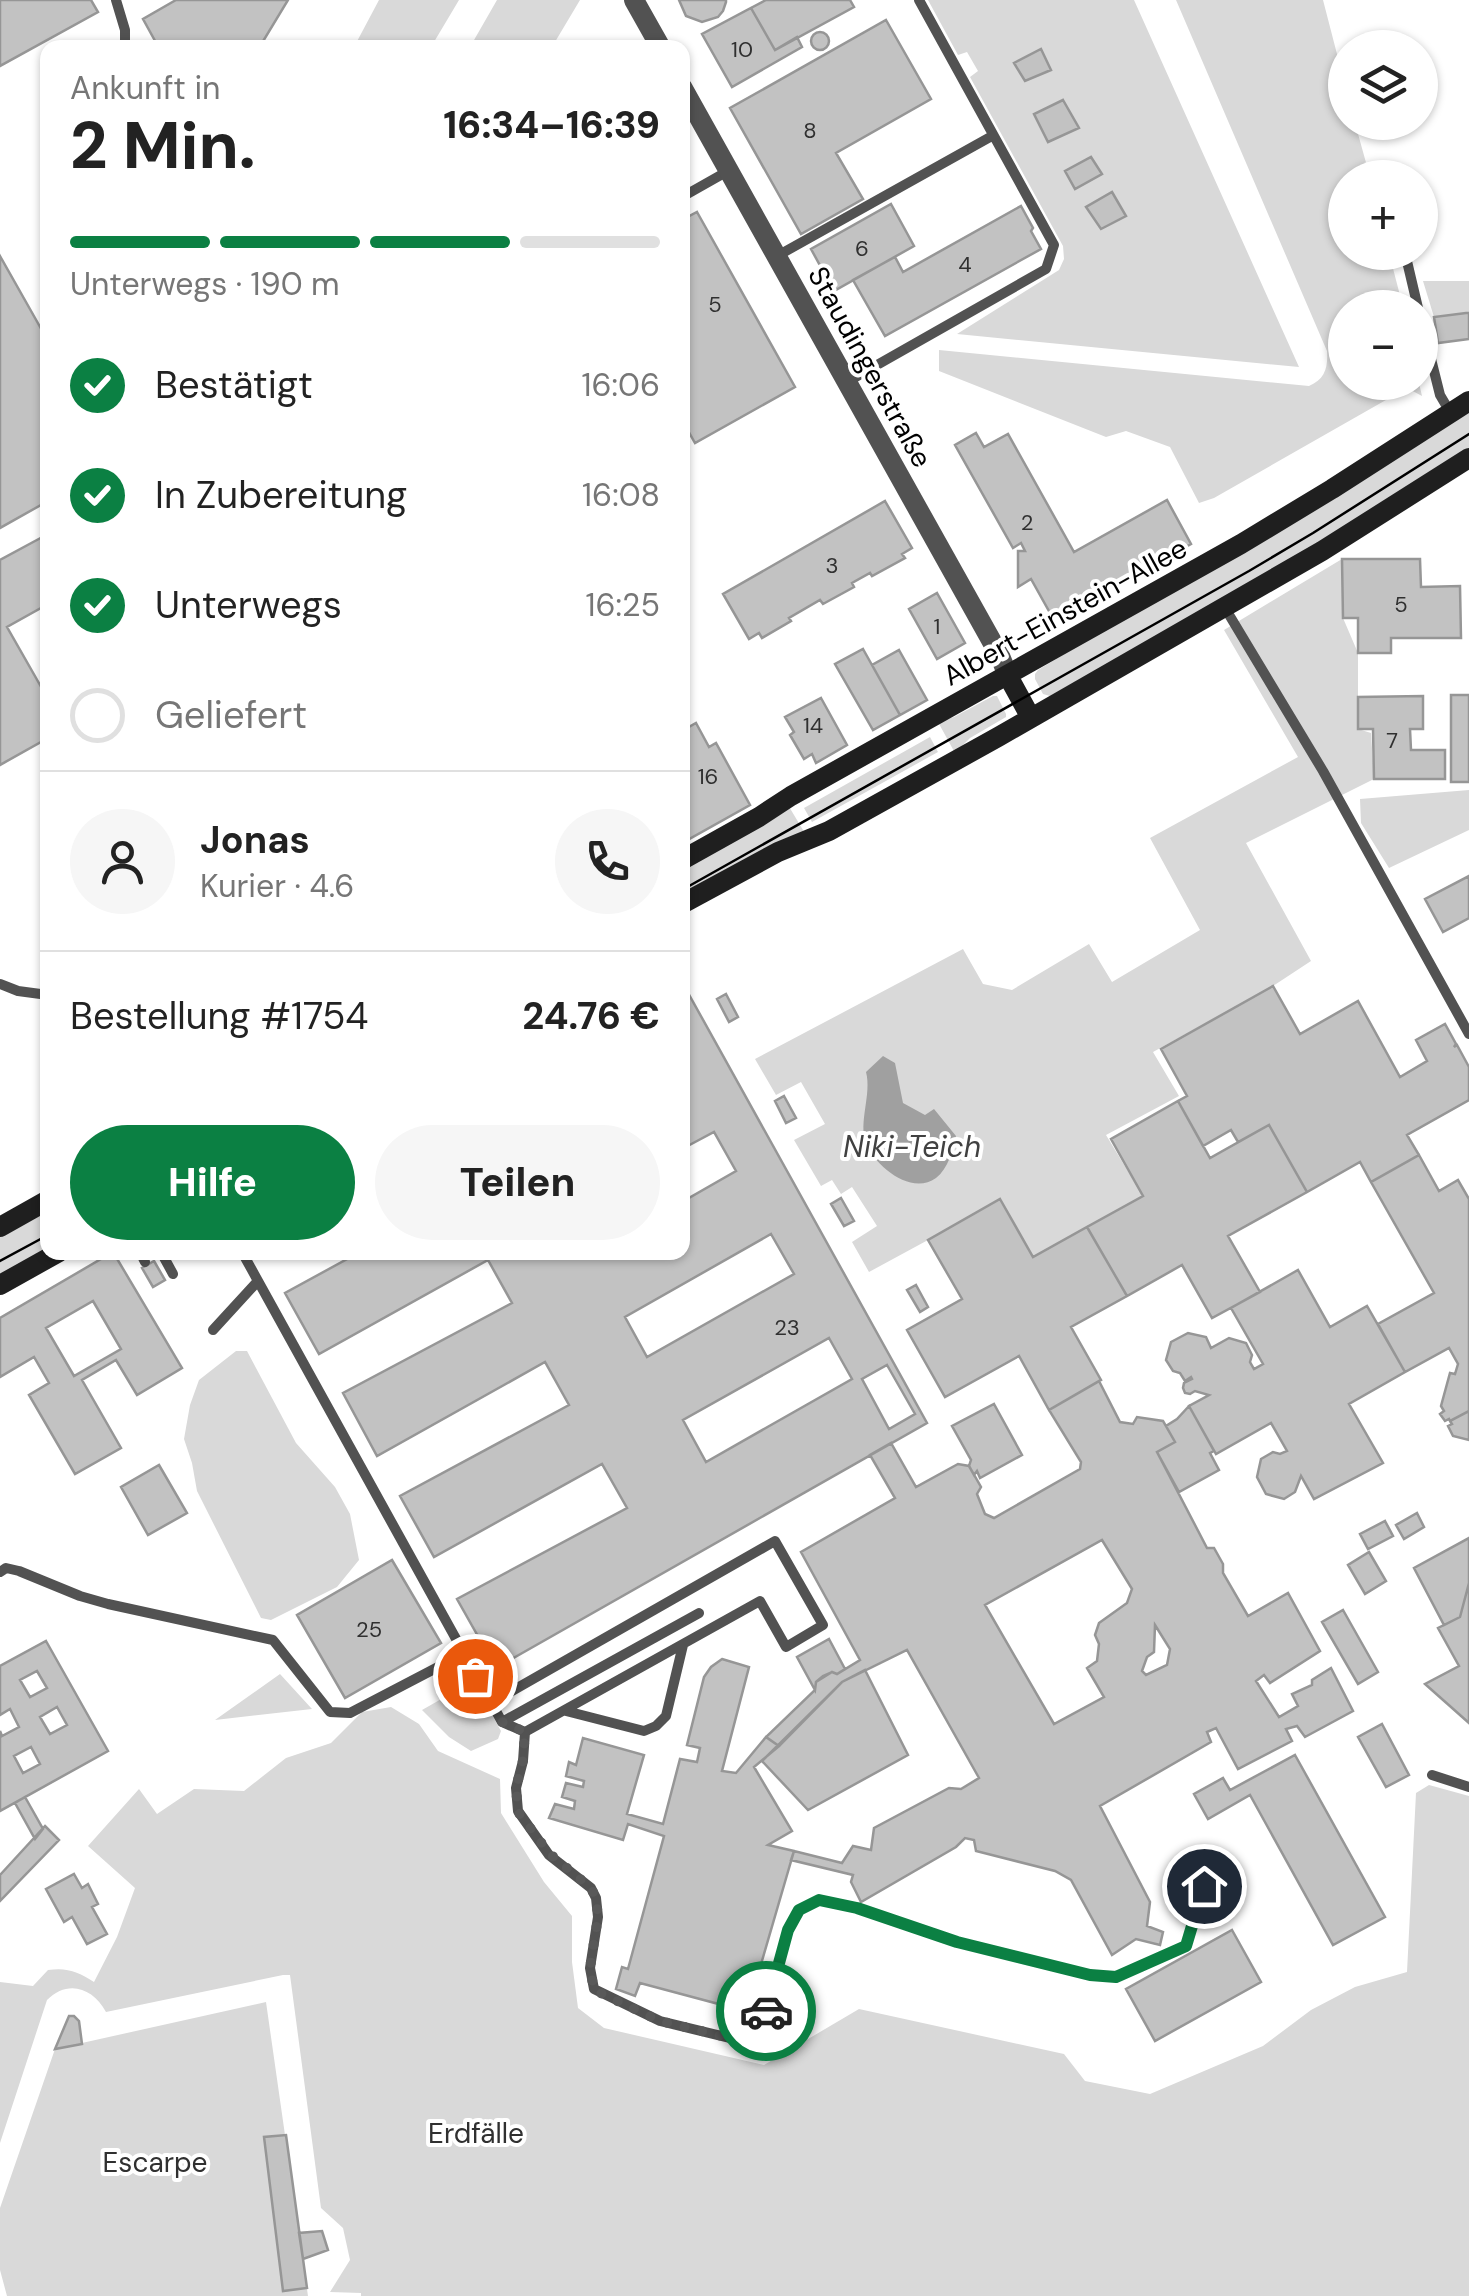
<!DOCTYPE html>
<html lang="de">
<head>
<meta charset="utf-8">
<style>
	body { margin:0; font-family:"DM Sans",sans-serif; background:#f6f6f6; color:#222; height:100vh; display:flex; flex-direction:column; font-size:38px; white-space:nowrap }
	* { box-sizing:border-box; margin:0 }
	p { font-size:32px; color:#767676 }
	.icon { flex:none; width:55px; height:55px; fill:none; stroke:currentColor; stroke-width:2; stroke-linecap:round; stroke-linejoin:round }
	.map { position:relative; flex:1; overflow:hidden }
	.panel { position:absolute; left:40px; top:40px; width:650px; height:1220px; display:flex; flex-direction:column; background:#fff; border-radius:20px; box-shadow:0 2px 8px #0004 }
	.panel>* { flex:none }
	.controls { position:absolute; left:1328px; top:30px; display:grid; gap:20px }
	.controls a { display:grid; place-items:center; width:110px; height:110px; border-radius:50%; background:#fff; box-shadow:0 2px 8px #0004; font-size:50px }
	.pin { position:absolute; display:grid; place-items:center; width:85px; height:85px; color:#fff; margin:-42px; border:5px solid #fff; border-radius:50%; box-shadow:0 2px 10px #0007 }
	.courier { position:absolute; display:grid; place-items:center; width:100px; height:100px; margin:-50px; border:8px solid #0b8043; border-radius:50%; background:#fff; color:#222; box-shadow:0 2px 12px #0007 }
	.summary em { font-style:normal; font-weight:800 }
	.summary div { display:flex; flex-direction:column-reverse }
	.summary { display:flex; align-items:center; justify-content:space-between; height:170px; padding:0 30px }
	h1 { font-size:65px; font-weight:800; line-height:75px }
	.bar { display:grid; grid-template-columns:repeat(4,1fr); gap:15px 10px; align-content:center; height:120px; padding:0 30px }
	.bar i { height:12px; border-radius:8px; background:#e0e0e0 }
	.bar .current { background:#0b8043 }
	.bar p { grid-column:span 4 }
	.line { display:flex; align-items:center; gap:25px; padding:0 30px; border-top:2px solid #e0e0e0 }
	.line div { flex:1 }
	.round { display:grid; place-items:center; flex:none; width:105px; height:105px; border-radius:52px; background:#f6f6f6 }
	ol { padding:0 30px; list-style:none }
	li { display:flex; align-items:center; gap:30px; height:110px }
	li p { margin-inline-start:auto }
	li .icon { padding:10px; border-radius:50%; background:#0b8043; color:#fff; stroke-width:4 }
	li:last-child { color:#767676 }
	li i { width:55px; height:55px; border:5px solid #e0e0e0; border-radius:50% }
	.cta { display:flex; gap:20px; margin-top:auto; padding:20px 30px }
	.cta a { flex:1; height:115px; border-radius:60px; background:#0b8043; color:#fff; font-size:40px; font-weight:800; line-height:115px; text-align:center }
	.cta a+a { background:#f6f6f6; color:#222 }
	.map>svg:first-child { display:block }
	.green { fill:#d9d9d9 }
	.water { fill:#a0a0a0 }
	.building { fill:#c2c2c2; stroke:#969696; stroke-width:2.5; fill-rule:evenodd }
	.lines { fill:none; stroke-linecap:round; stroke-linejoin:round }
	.lane { stroke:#525252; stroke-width:10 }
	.street { stroke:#525252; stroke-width:20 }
	.secondary { stroke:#1f1f1f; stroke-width:20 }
	.tram { stroke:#000; stroke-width:2.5 }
	.done { stroke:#595959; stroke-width:10; stroke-dasharray:0 18 }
	.route { stroke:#0b8043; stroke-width:12 }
	.labels { text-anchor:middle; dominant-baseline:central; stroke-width:8; stroke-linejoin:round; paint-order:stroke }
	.number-label { font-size:22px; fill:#303030 }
	.street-label { font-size:28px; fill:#000; stroke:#fff }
	.park-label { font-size:28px; fill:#303030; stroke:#fff }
	.water-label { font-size:30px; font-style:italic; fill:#414141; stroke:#fff }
</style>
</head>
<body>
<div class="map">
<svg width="1469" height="2296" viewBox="0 0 1469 2296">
	<rect width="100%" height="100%" fill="#fff"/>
	<!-- green -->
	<path class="green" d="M379 0H459L431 47H354Z
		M497 0H580L552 47H470Z
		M928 0H1134L1299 367 957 334 1059 270 1064 259 1063 246 970 77 978 71 967 52 958 55Z
		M1176 0H1323L1345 85V122L1355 123 1370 177 1345 178V252L1389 253 1403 307 1345 308V382L1419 383 1422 396 1407 388 1214 498 1199 503 1170 447 1126 431 1106 437 939 371V350L1309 386C1325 379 1328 368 1327 351Z
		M1423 281H1469V313L1434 317Z
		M1469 408V449L1318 546 1050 696 1043 694 1035 679V674L1038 670Z
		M1342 559 1343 618 1358 653V729L1371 733 1374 779 1246 843 1311 961 1273 986 1153 1052 1179 1096 1106 1135 1143 1196 1033 1257 928 1240 869 1272 852 1242 877 1226 852 1187 841 1194 832 1180 821 1186 794 1140 825 1124 801 1082 776 1095 755 1059 963 949 983 984 1012 990 1089 944 1112 982 1200 930 1150 838 1298 757 1224 630Z
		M993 696H997L1006 714V717L970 738 955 753 938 722 954 717Z
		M930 737 938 752 812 822 804 808Z
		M1469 790V830L1389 868 1361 823 1360 799Z
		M788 805 806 835 683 898 682 867Z
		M47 1208V1251L0 1278V1234Z
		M236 1351H247L296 1443 335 1487 350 1514 359 1560 337 1587 271 1620 261 1618 197 1491 192 1463 184 1439 190 1405 199 1380Z
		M280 1674 312 1709 215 1720Z
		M473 1681 501 1731 498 1739 471 1751 449 1737 422 1710Z
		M391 1707 419 1724 438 1751 500 1779 501 1813 544 1882 572 1916V1962L578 2008 604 2028 764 2065 859 2009 1064 2054 1085 2081 1150 2094 1263 2046 1311 2010 1355 1987 1407 1972 1416 1793 1429 1785 1469 1796V2296H361V2293L330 2292 350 2260 343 2228 321 2208 290 1975H283L106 2012C93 1988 68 1979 47 2000L0 2143V1982L33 1986 48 1970C67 1967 79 1972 94 1982L117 1937 135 1888 88 1846 139 1789 157 1814 194 1789 244 1791 286 1758 331 1743 362 1712Z
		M266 2002 308 2296H7L0 2270V2208L55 2049Z"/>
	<!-- water -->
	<path class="water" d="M883 1056 895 1063 903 1103 925 1115 934 1109 956 1136C953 1150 948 1169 936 1178 911 1196 875 1166 866 1143 858 1123 872 1094 866 1072Z"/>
	<!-- building -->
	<path class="building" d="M0 0H91L98 12 0 66Z
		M176 0H288L259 48H159L143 19Z
		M679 0H726V2L723 11 718 17 702 22 686 16Z
		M766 0H850L854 7 775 50 751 8Z
		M751 8 775 50 797 37 802 47 732 87 702 34Z
		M886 20 931 99 836 153 863 199 801 234 730 108Z
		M811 41a9 9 0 1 1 18 0a9 9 0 1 1-18 0Z
		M1041 49 1051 70 1025 81 1014 63Z
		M1063 100 1079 128 1048 142 1034 114Z
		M1091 157 1102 174 1075 189 1065 171Z
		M1112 192 1126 216 1101 229 1086 207Z
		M891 204 914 246 834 291 811 249Z
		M1021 206 1033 228 1031 231 1041 249 885 336 853 280 895 257 903 272Z
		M697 212 795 387 695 443 682 420V220Z
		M0 256 48 341V501L0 528Z
		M1466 313H1469V339L1438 343 1434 317Z
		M976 433 984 447 1008 434 1074 552 1167 500 1191 544 1054 620 1031 579 1018 587V551H1025L1021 543 1013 548 955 445Z
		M885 501 912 548 902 554 905 558 872 576 870 573 852 583 854 587 823 604 820 600 789 618 791 621 762 638 759 633 749 639 723 594Z
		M48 534V604L7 627 48 699V738L0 765V560Z
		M1342 559H1420L1421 587 1460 586 1461 638H1391V653H1358V618H1343Z
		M937 593 965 643 937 659 909 609Z
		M863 649 900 715 873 730 835 664Z
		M899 650 927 700 900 715 872 665Z
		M1451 695H1469V782H1451Z
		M1423 696V729H1410L1411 750H1445V779H1374L1373 729H1358V697Z
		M821 698 847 745 816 763 812 754 804 759 790 735 794 732 785 717Z
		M696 723 709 747 716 743 750 805 682 843V731Z
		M1469 876V918L1443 932 1425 899Z
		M682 982 927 1423 496 1668 457 1599 627 1508 602 1464 434 1557 400 1496 569 1405 545 1362 377 1456 343 1393 512 1303 488 1260 319 1354 285 1293 360 1252H682V1202L736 1171 714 1132 682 1149ZM771 1234 794 1274 647 1357 625 1317ZM829 1338 852 1379 706 1462 683 1420Z
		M1273 986 1300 1034 1358 1001 1400 1077 1427 1061 1416 1040 1445 1024 1456 1044 1454 1047 1457 1045 1469 1067V1100L1407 1135 1419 1155 1371 1182 1360 1162 1307 1192 1269 1125 1238 1142 1231 1130 1203 1146 1178 1101 1187 1096 1161 1049Z
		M726 994 738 1017 729 1022 717 999Z
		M784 1096 796 1118 786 1123 775 1101Z
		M1178 1101 1210 1158 1269 1125 1307 1192 1228 1236 1260 1292 1212 1318 1182 1265 1127 1296 1087 1227 1143 1196 1111 1139Z
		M1419 1155 1439 1191 1458 1180 1469 1199V1411L1450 1421 1449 1419 1445 1421 1440 1414 1444 1411 1441 1406 1450 1373 1455 1374 1458 1364 1449 1348 1405 1372 1378 1324 1434 1293 1371 1182Z
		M841 1198 854 1221 844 1226 831 1204Z
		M1000 1199 1033 1257 1087 1227 1127 1296 1071 1327 1101 1380 1049 1410 1019 1356 945 1397 907 1330 962 1299 928 1240Z
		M113 1252 182 1368 137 1395 116 1360 82 1380 121 1448 75 1474 29 1395 49 1383 34 1357 0 1377V1318ZM93 1301 121 1349 74 1376 46 1328Z
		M154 1261 165 1280 153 1287 142 1268Z
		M1298 1270 1330 1327 1367 1306 1405 1372 1349 1404 1383 1463 1314 1499 1301 1476 1295 1492 1284 1499 1266 1494 1257 1477 1261 1459 1273 1452 1280 1454 1287 1451 1271 1423 1216 1454 1189 1406 1209 1395 1195 1391 1190 1394 1185 1393 1183 1388 1184 1383 1192 1379 1191 1377 1185 1381 1180 1373 1173 1371 1166 1360 1171 1342 1188 1333 1206 1337 1211 1348 1229 1338 1246 1343 1252 1355 1250 1362 1254 1369 1263 1364 1231 1308Z
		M916 1285 928 1307 920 1312 907 1290Z
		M887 1365 915 1414 889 1429 862 1379Z
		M1099 1381 1120 1422 1133 1424 1137 1417 1163 1421 1175 1442 1157 1452 1207 1548H1214L1223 1564V1573L1248 1616 1288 1593 1320 1651 1270 1683 1264 1675 1256 1681 1279 1717 1298 1706 1292 1694 1312 1685V1680L1331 1668 1353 1711 1305 1737 1297 1726 1286 1729 1292 1741 1238 1769 1216 1728 1207 1732 1211 1742 1100 1806 1150 1902 1147 1926 1163 1932 1160 1945 1136 1939 1112 1955 1071 1880 1055 1871 976 1851 974 1840 965 1838 956 1847 861 1902 851 1882 853 1875 791 1860 794 1851 842 1863 853 1846 871 1850 874 1828 949 1788 961 1789 979 1778 907 1650 842 1682 779 1746 766 1737 815 1690 816 1682 823 1676 832 1672 837 1674 860 1660 801 1552 895 1498 870 1455 891 1443 916 1487 958 1464 969 1466 981 1487 977 1494 985 1514 994 1518 1080 1469 1081 1462 1049 1410ZM1102 1540 1132 1589 1127 1603 1099 1623 1095 1635 1099 1644 1097 1661 1087 1668 1104 1697 1054 1724 985 1605ZM1155 1625 1170 1649 1167 1665 1146 1675 1142 1671 1147 1657 1154 1652Z
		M994 1404 1022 1455 980 1478 977 1471 974 1475 969 1466 971 1460 952 1426Z
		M1189 1406 1214 1451 1210 1453 1219 1470 1179 1492 1157 1452 1175 1442 1166 1426 1177 1419Z
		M1469 1411V1440L1453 1436 1448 1426 1452 1424 1450 1421Z
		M159 1465 187 1513 148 1535 121 1487Z
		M1417 1513 1424 1527 1404 1539 1396 1525Z
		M1385 1521 1393 1536 1368 1549 1360 1534Z
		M1469 1538V1583L1460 1617 1444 1625 1414 1568Z
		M1369 1552 1386 1581 1365 1594 1348 1565Z
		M392 1560 441 1643 345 1698 297 1615Z
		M1469 1583V1723L1425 1684 1459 1666 1438 1628 1460 1617Z
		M1343 1610 1378 1672 1358 1684 1322 1622Z
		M829 1639 845 1669 837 1674 832 1672 816 1682 815 1690 797 1657Z
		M46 1641 108 1751 0 1811V1731L2 1736 19 1727 10 1709 0 1715V1666ZM37 1671 47 1688 30 1697 20 1680ZM57 1707 67 1725 50 1734 40 1717ZM31 1747 40 1764 23 1773 14 1756Z
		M722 1659 749 1667 722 1771 736 1773 766 1737 779 1746 754 1767 792 1831 768 1845 794 1851 743 2026 723 2020 726 2006 640 1983 635 1996 616 1989 622 1967 628 1969 664 1836 628 1824 623 1840 549 1818 555 1804 574 1809 575 1801 562 1797 566 1783 583 1787 584 1781 566 1776 569 1762 576 1765 583 1738 644 1755 627 1814 663 1824 680 1759 697 1762 700 1748 687 1745 704 1677 711 1667Z
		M865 1670 908 1755 808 1810 762 1761 842 1682Z
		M1382 1724 1409 1775 1386 1787 1358 1737Z
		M1295 1755 1385 1917 1333 1945 1250 1795 1208 1819 1194 1794 1223 1778 1230 1790Z
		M25 1797 43 1829 35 1839 15 1803Z
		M45 1826 59 1840 0 1901V1875Z
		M74 1874 82 1888 88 1884 98 1904 92 1907 107 1934 87 1944 72 1917 64 1922 46 1889Z
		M1232 1930 1261 1982 1155 2041 1126 1989Z
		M69 2016H74L79 2021 82 2044 55 2049Z
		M286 2135 307 2288 283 2291 264 2137Z
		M322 2231 328 2250 303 2259 299 2233Z"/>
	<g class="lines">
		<!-- lane -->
		<path class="lane" d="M116 0 125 30V48
			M682 197 728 171
			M777 256 992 136
			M1406 257 1418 308
			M1420 315 1440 395 1450 412
			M847 382 1046 269 1054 245 919 0
			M1225 608 1323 771 1469 1034
			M0 984 18 991 48 995
			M140 1252 145 1262
			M161 1252 173 1274
			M242 1252 502 1722 525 1732
			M213 1330 258 1281
			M0 1572 6 1568 19 1571 80 1596 108 1604 273 1640 330 1712 350 1713 463 1654
			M491 1703 775 1541 823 1625 786 1647 760 1601 525 1732
			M566 1711 644 1731 656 1726 666 1716 683 1645
			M502 1722 699 1613
			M525 1732 523 1761 516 1788 518 1811 549 1855 591 1888 596 1898 598 1917 590 1968 594 1989 660 2021 746 2042 762 2024 788 1930 799 1910 819 1900 857 1908 957 1942 1091 1975 1115 1977 1186 1946 1204 1886
			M1432 1775 1469 1787"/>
		<!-- street -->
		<path class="street" d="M634 0 661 48
			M682 87 1000 656 1008 676"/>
		<!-- secondary -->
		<path class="secondary" d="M1008 676 1031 718
			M682 860 759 817 791 796 1241 544 1332 489 1469 401
			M682 904 778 852 829 831 998 737 1322 551 1469 458
			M0 1227 48 1200
			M0 1285 59 1252"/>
		<!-- tram -->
		<path class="tram" d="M682 890 1249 571 1313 533 1469 434
			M0 1261 48 1235"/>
	</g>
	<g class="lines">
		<!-- done -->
		<path class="done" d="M475 1676 502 1722 525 1732 523 1760 516 1788 518 1812 550 1854 591 1888 596 1898 598 1917 590 1968 594 1990 660 2021 746 2042 762 2024 766 2011"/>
		<!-- route -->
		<path class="route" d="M766 2011 788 1930 799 1910 819 1900 857 1908 957 1942 1090 1975 1116 1977 1186 1946 1204 1886"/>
	</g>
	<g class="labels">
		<!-- number labels -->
		<g class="number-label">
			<text x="742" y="49">10</text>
			<text x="810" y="130">8</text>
			<text x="862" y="248">6</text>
			<text x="965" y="264">4</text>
			<text x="715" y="304">5</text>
			<text x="1027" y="522">2</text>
			<text x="832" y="565">3</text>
			<text x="1401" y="604">5</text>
			<text x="937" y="626">1</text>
			<text x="813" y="725">14</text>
			<text x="1392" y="740">7</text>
			<text x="708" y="776">16</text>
			<text x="787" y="1327">23</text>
			<text x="369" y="1629">25</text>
		</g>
		<!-- street labels -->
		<g class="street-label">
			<text transform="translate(870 367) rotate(61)">Staudingerstraße</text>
			<text transform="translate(1065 612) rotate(-29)">Albert-Einstein-Allee</text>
		</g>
		<!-- park labels -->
		<g class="park-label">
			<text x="476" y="2133">Erdfälle</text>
			<text x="155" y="2162">Escarpe</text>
		</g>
		<!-- water labels -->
		<g class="water-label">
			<text x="912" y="1146">Niki-Teich</text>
		</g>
	</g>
</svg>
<div class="controls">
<a><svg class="icon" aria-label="layers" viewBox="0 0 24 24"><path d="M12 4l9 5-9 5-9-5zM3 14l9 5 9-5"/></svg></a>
<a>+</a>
<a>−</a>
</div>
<div class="pin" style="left:475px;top:1676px;background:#ea580c"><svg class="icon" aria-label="bag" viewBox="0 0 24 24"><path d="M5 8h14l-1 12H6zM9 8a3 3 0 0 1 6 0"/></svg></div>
<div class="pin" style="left:1204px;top:1886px;background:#1f2937"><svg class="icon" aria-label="home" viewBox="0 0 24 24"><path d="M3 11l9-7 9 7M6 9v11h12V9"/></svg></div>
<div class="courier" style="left:766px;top:2011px"><svg class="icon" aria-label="car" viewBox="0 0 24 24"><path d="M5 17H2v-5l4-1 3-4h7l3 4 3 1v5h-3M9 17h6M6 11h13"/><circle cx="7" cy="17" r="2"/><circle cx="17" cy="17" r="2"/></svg></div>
<section class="panel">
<div class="summary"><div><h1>2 Min.</h1><p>Ankunft in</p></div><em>16:34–16:39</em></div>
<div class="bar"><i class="current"></i><i class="current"></i><i class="current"></i><i></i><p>Unterwegs · 190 m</p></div>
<ol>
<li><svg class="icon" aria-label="check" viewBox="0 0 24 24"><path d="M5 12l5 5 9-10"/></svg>Bestätigt<p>16:06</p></li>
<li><svg class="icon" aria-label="check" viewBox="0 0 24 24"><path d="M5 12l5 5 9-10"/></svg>In Zubereitung<p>16:08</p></li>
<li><svg class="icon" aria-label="check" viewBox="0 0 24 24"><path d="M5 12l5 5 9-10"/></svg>Unterwegs<p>16:25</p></li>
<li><i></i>Geliefert</li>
</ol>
<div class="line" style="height:180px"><a class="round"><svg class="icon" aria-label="person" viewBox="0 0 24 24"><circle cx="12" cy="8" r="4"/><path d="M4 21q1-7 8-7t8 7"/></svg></a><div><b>Jonas</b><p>Kurier · 4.6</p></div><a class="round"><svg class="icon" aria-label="phone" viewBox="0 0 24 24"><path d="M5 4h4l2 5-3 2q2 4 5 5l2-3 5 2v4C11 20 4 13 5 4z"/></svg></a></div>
<div class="line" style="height:130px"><div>Bestellung #1754</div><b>24.76 €</b></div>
<div class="cta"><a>Hilfe</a><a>Teilen</a></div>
</section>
</div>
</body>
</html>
